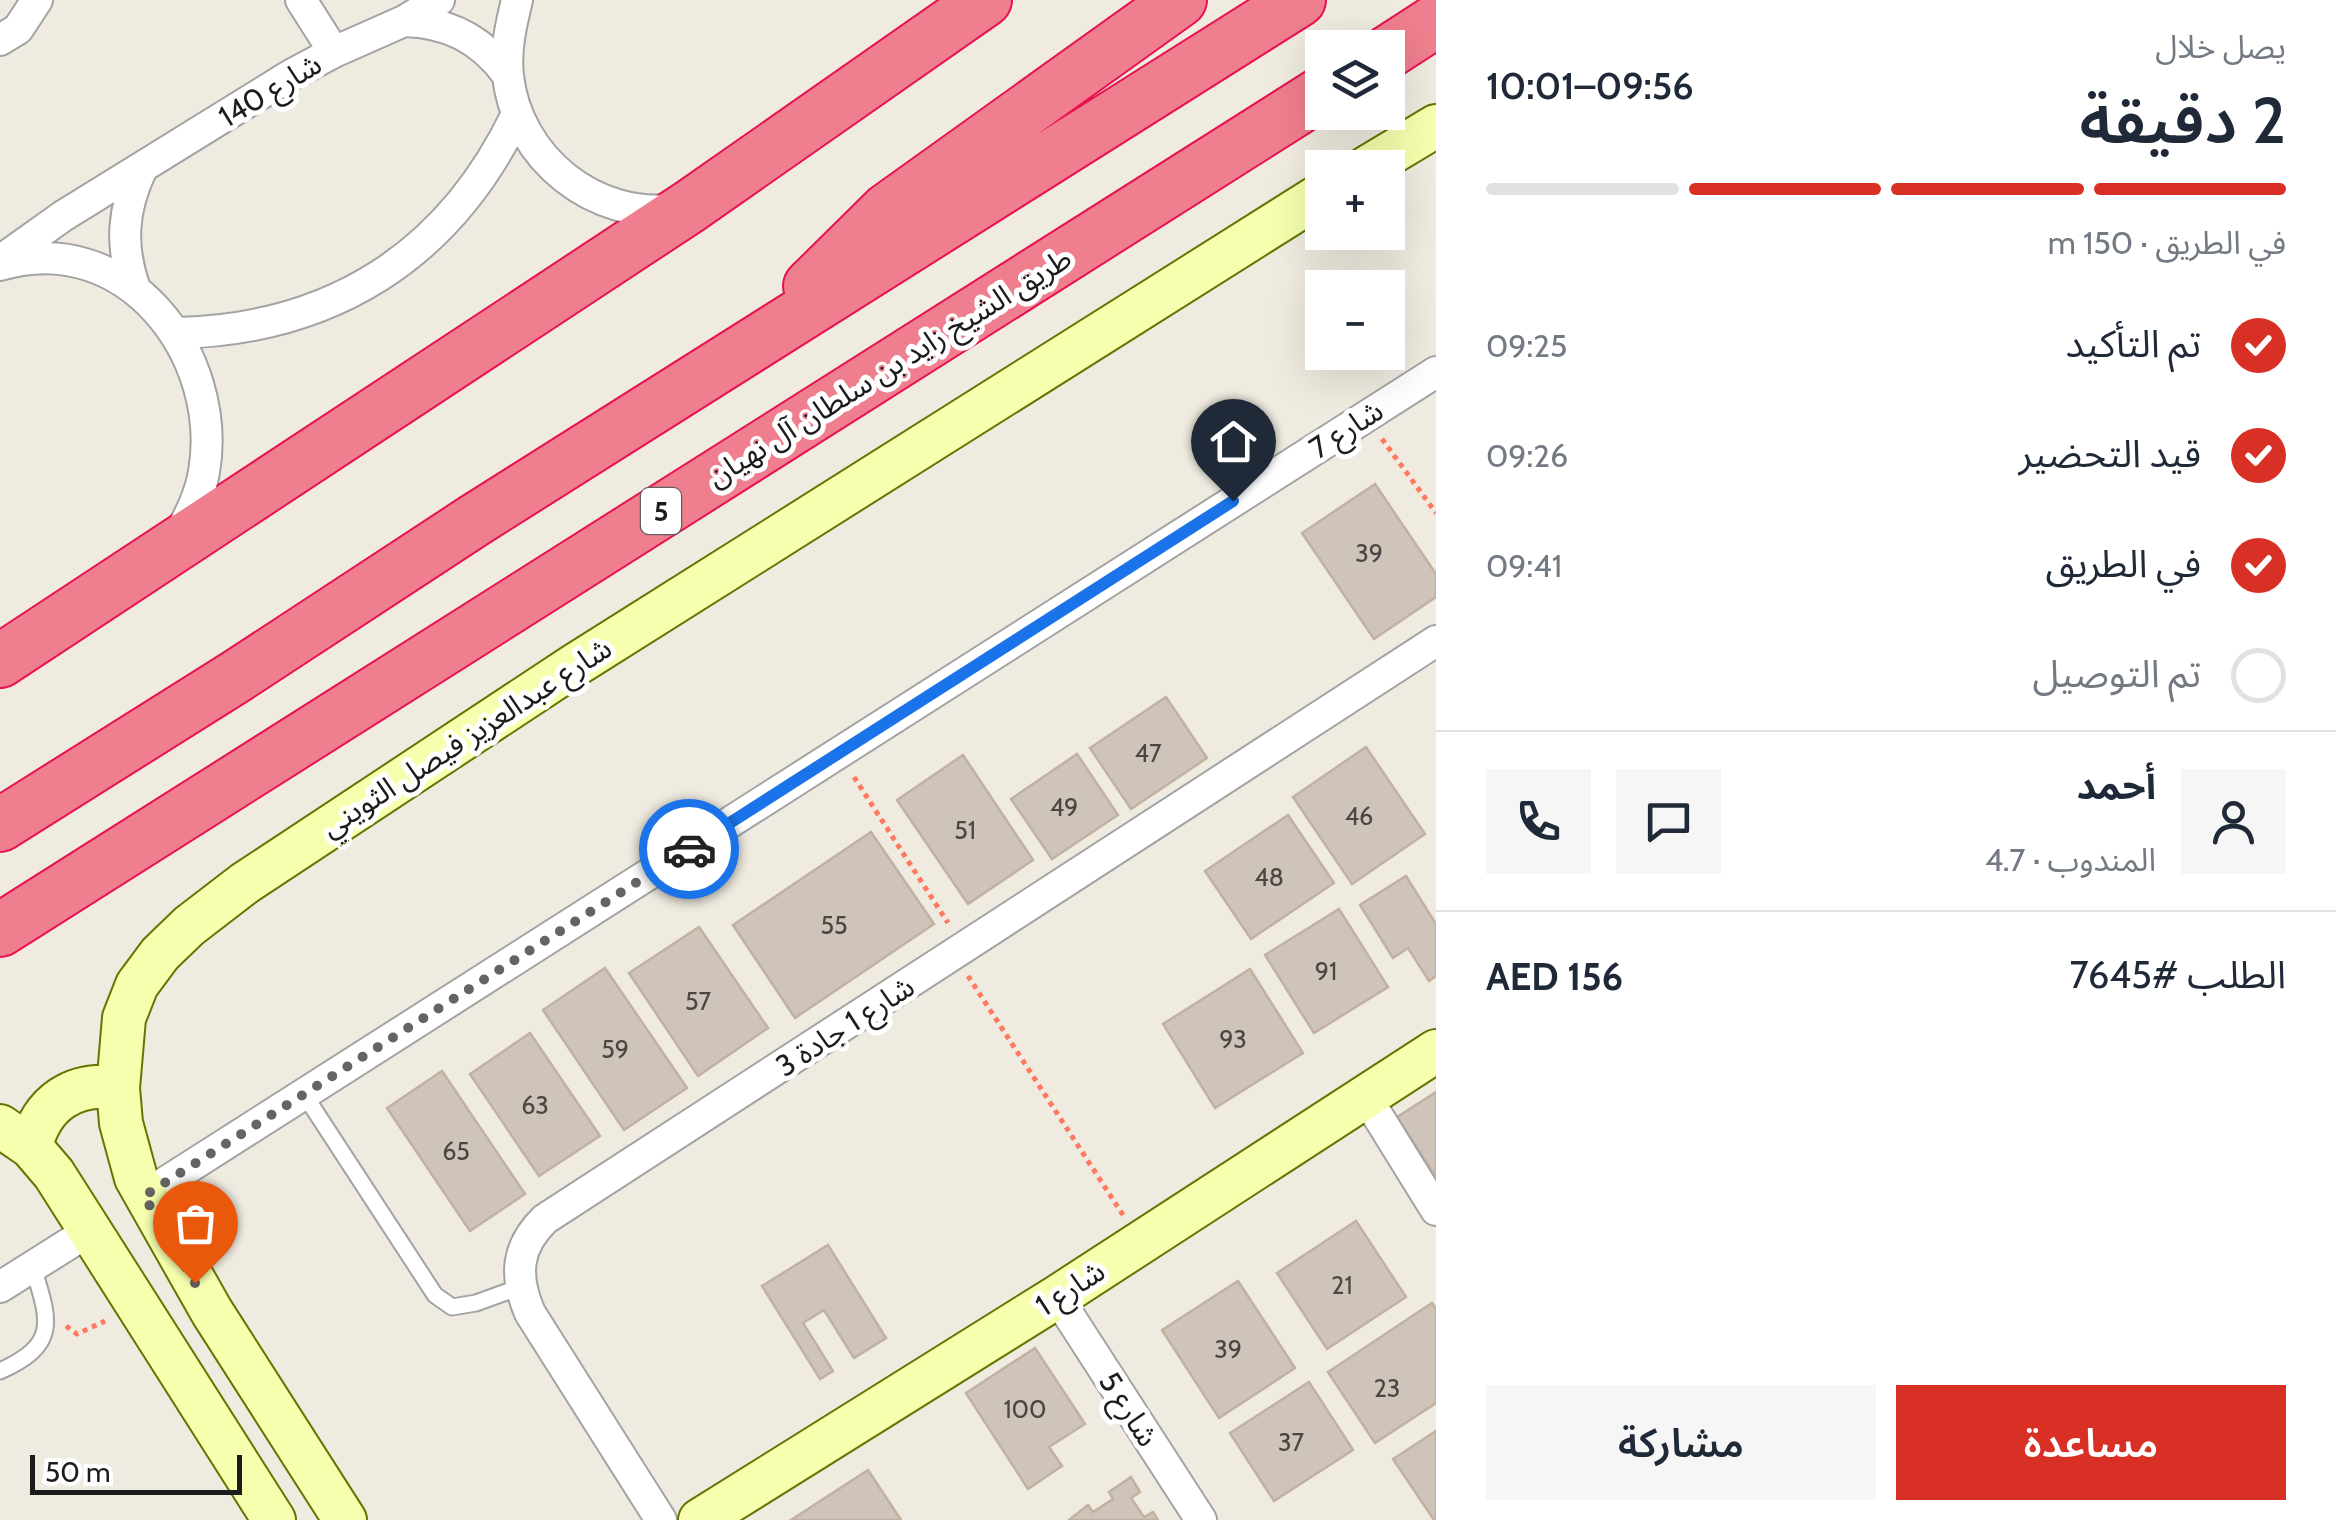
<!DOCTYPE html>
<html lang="ar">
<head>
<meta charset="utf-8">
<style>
	body { margin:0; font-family:Cabin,"Noto Sans Arabic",sans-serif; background:#f6f6f7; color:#1f2937; direction:rtl; height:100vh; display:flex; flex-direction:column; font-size:38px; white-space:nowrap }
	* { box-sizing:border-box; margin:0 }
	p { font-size:32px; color:#747a83 }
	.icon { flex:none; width:55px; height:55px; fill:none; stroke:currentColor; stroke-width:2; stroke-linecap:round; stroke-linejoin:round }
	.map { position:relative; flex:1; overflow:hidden; direction:ltr }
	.panel { display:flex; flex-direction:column; background:#fff; width:900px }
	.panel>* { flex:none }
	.controls { position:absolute; left:1305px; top:30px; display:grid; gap:20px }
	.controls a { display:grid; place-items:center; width:100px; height:100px; border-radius:0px; background:#fff; box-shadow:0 10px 40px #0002; font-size:50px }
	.scale { position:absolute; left:30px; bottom:25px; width:212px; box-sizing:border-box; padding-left:10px; border:5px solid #1c1c1c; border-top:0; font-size:28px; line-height:35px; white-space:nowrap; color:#1c1c1c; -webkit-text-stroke:8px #fff; paint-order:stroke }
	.pin { position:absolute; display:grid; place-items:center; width:85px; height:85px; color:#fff; margin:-102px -42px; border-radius:50% 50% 50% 0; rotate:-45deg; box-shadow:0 0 10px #0007 }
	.pin .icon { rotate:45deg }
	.courier { position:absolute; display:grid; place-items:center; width:100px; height:100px; margin:-50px; border:8px solid #1a73e8; border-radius:50%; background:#fff; color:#222; box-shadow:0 2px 12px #0007 }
	.head em { font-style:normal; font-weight:600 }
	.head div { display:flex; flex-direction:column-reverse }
	.head { display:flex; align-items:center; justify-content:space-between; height:170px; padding:0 50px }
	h1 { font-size:65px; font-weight:600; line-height:75px }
	.bar { display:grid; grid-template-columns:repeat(4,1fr); gap:15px 10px; align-content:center; height:120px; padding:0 50px }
	.bar i { height:12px; border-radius:8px; background:#e0e1e3 }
	.bar .selected { background:#d93025 }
	.bar p { grid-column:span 4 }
	.line { display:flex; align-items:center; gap:25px; padding:0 50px; border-top:2px solid #e0e1e3 }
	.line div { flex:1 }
	.round { display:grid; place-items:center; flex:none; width:105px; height:105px; border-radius:0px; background:#f6f6f7 }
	ol { padding:0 50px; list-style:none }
	li { display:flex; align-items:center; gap:30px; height:110px }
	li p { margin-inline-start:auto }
	li .icon { padding:10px; border-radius:50%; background:#d93025; color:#fff; stroke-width:4 }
	li:last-child { color:#747a83 }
	li i { width:55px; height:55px; border:5px solid #e0e1e3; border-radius:50% }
	.cta { display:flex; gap:20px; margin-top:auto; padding:20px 50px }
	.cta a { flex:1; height:115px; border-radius:0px; background:#d93025; color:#fff; font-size:40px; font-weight:600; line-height:115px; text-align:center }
	.cta a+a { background:#f6f6f7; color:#1f2937 }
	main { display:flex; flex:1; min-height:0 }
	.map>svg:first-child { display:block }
	.building { fill:#cfc4b9; stroke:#c2b1a1; stroke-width:2.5 }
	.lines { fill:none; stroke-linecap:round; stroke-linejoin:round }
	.lane-casing { stroke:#a3a3a3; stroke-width:19 }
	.street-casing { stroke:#a3a3a3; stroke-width:34 }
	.secondary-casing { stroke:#637600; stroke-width:46 }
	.highway-casing { stroke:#e81251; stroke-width:56 }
	.path { stroke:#ff7961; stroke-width:5; stroke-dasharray:5 5; stroke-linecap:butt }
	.lane { stroke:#fff; stroke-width:15 }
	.street { stroke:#fff; stroke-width:30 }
	.secondary { stroke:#f7ffae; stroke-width:42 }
	.highway { stroke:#ef7f8e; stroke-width:52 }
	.done { stroke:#666461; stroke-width:10; stroke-dasharray:0 18 }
	.route { stroke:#1a73e8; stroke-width:12 }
	.labels { text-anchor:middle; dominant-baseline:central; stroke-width:10; stroke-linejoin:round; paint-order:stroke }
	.number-label { font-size:25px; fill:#494643 }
	.shield { fill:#fff; stroke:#606060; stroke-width:2.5 }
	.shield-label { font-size:28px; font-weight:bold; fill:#1c1c1c }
	.street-label { font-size:30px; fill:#1c1c1c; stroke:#fff }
</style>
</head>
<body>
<main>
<section class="panel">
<div class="head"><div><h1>2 دقيقة</h1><p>يصل خلال</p></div><em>09:56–10:01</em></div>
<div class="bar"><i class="selected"></i><i class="selected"></i><i class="selected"></i><i></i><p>في الطريق · 150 m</p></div>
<ol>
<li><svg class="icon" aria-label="check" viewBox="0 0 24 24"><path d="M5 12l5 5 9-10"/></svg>تم التأكيد<p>09:25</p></li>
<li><svg class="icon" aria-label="check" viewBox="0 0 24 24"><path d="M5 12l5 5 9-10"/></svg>قيد التحضير<p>09:26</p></li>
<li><svg class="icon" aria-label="check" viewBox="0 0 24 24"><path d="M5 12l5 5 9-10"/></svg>في الطريق<p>09:41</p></li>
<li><i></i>تم التوصيل</li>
</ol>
<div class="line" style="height:180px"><a class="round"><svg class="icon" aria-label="person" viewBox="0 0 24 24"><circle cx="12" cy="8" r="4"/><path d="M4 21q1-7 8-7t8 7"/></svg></a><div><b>أحمد</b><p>المندوب · 4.7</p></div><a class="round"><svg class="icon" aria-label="chat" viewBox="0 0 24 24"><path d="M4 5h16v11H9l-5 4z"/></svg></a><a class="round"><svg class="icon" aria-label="phone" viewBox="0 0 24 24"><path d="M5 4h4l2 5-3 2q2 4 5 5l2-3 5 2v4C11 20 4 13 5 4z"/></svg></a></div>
<div class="line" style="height:130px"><div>الطلب #7645</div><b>AED 156</b></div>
<div class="cta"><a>مساعدة</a><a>مشاركة</a></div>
</section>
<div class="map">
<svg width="1436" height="1520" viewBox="0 0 1436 1520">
	<rect width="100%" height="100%" fill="#efebe0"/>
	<!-- building -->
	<path class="building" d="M1375 484 1436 574V597L1374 639 1302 533Z
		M1166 697 1207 758 1131 809 1090 748Z
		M1366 747 1425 834 1352 884 1293 797Z
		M1077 754 1118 815 1052 859 1011 799Z
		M963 755 1033 860 968 904 897 800Z
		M1288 815 1334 883 1251 939 1205 871Z
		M871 832 934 924 795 1018 733 925Z
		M1406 876 1436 924V976L1429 981 1408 948 1393 958 1360 905Z
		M1339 909 1388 987 1314 1033 1265 955Z
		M699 927 768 1028 698 1076 629 973Z
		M605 968 687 1088 624 1130 543 1010Z
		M1250 969 1303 1053 1215 1108 1163 1024Z
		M530 1033 600 1136 539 1176 470 1074Z
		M442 1071 525 1194 470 1231 387 1108Z
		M1436 1092V1177L1397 1117Z
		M1356 1221 1406 1297 1327 1349 1277 1273Z
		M828 1245 886 1338 854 1358 824 1310 803 1323 833 1371 820 1379 762 1286Z
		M1238 1281 1295 1368 1219 1418 1162 1330Z
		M1432 1303 1436 1309V1403L1375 1443 1328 1372Z
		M1035 1348 1085 1424 1049 1447 1062 1466 1028 1489 966 1393Z
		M1309 1382 1353 1450 1274 1501 1230 1433Z
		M1436 1431V1520H1434L1393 1459Z
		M868 1470 901 1520H791Z
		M1131 1477 1140 1492 1131 1498 1144 1517 1153 1512 1158 1520H1069L1088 1505 1093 1512 1113 1499 1109 1492Z"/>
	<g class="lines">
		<defs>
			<path id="lane" d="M304 1094 435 1295 452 1307 476 1303 520 1287
				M0 1371C60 1344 49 1320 33 1267"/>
			<path id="street" d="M301 0 334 52
				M517 0C511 25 505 50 508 76 517 158 595 221 677 209
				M404 21C448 22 481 39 507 74
				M0 40 18 29 37 0
				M0 261 63 216 291 75 334 52 404 21 439 0
				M0 265C126 227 224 355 204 472 200 496 190 516 178 536
				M135 289C120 246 122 210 142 168
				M175 333C332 330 449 256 517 114
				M1366 1097 1436 1210
				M144 1196 1436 372
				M0 1287 89 1231
				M1057 1297 1201 1520
				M661 1520 530 1313C514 1276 516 1247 545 1219L1436 641"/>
			<path id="secondary" d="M1366 168 1436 126
				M0 1126 31 1147 54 1174 274 1520
				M31 1147C41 1103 74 1081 118 1088
				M345 1520 212 1312 136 1178 121 1123 118 1088 124 1018 137 985 160 954 189 926 245 883 575 665 1322 194
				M700 1520 1057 1297 1436 1051"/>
			<path id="highway" d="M1388 52 1436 21
				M810 286 887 210 1180 0
				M0 661 689 207 985 0
				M0 825 237 676 475 520 1299 0
				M0 930 1322 93"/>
		</defs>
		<!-- lane casing -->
		<use href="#lane" class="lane-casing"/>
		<!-- street casing -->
		<use href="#street" class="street-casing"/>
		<!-- secondary casing -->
		<use href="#secondary" class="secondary-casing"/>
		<!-- highway casing -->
		<use href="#highway" class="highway-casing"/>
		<!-- path -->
		<path class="path" d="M1382 439 1436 513
			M854 777 948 923
			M968 976 1123 1215
			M66 1326 77 1334 105 1321"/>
		<!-- lane -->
		<use href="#lane" class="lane"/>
		<!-- street -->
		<use href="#street" class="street"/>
		<!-- secondary -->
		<use href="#secondary" class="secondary"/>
		<!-- highway -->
		<use href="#highway" class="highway"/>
	</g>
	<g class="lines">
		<!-- done -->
		<path class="done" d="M195 1283 144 1196 689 849"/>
		<!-- route -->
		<path class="route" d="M689 849 1233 501"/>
	</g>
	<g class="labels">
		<!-- number labels -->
		<g class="number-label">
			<text x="1369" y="553">39</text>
			<text x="1148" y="753">47</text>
			<text x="1064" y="807">49</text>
			<text x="1359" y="816">46</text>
			<text x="965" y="830">51</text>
			<text x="1269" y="877">48</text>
			<text x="834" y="925">55</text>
			<text x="1326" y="971">91</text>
			<text x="698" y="1001">57</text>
			<text x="1233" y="1039">93</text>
			<text x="615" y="1049">59</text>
			<text x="535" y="1105">63</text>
			<text x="456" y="1151">65</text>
			<text x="1342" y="1285">21</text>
			<text x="1228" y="1349">39</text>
			<text x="1387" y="1388">23</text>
			<text x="1025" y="1409">100</text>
			<text x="1291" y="1442">37</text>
		</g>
		<!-- shield labels -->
		<rect class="shield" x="641" y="488" width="40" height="46" rx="8"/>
		<g class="shield-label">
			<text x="661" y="511">5</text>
		</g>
		<!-- street labels -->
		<g class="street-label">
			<text transform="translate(270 90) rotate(-31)">شارع 140</text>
			<text transform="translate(889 367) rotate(-32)">طريق الشيخ زايد بن سلطان آل نهيان</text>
			<text transform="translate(1346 429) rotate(-33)">شارع 7</text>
			<text transform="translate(466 737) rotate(-33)">شارع عبدالعزيز فيصل الثويني</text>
			<text transform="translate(845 1026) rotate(-33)">شارع 1 جادة 3</text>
			<text transform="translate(1070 1288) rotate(-33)">شارع 1</text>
			<text transform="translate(1129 1409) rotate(57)">شارع 5</text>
		</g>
	</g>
</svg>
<div class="controls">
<a><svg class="icon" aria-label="layers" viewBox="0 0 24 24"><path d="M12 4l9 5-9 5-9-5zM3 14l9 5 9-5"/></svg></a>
<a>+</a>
<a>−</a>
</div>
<div class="scale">50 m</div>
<div class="pin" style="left:195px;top:1283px;background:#ea580c"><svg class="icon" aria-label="bag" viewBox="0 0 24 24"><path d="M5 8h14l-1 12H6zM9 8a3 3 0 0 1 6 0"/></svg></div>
<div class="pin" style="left:1233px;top:501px;background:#1f2937"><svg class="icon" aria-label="home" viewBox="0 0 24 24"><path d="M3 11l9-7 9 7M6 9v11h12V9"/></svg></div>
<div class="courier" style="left:689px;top:849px"><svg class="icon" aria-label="car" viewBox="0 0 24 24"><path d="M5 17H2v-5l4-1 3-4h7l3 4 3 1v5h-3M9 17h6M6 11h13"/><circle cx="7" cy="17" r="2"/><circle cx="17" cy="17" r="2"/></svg></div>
</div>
</main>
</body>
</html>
